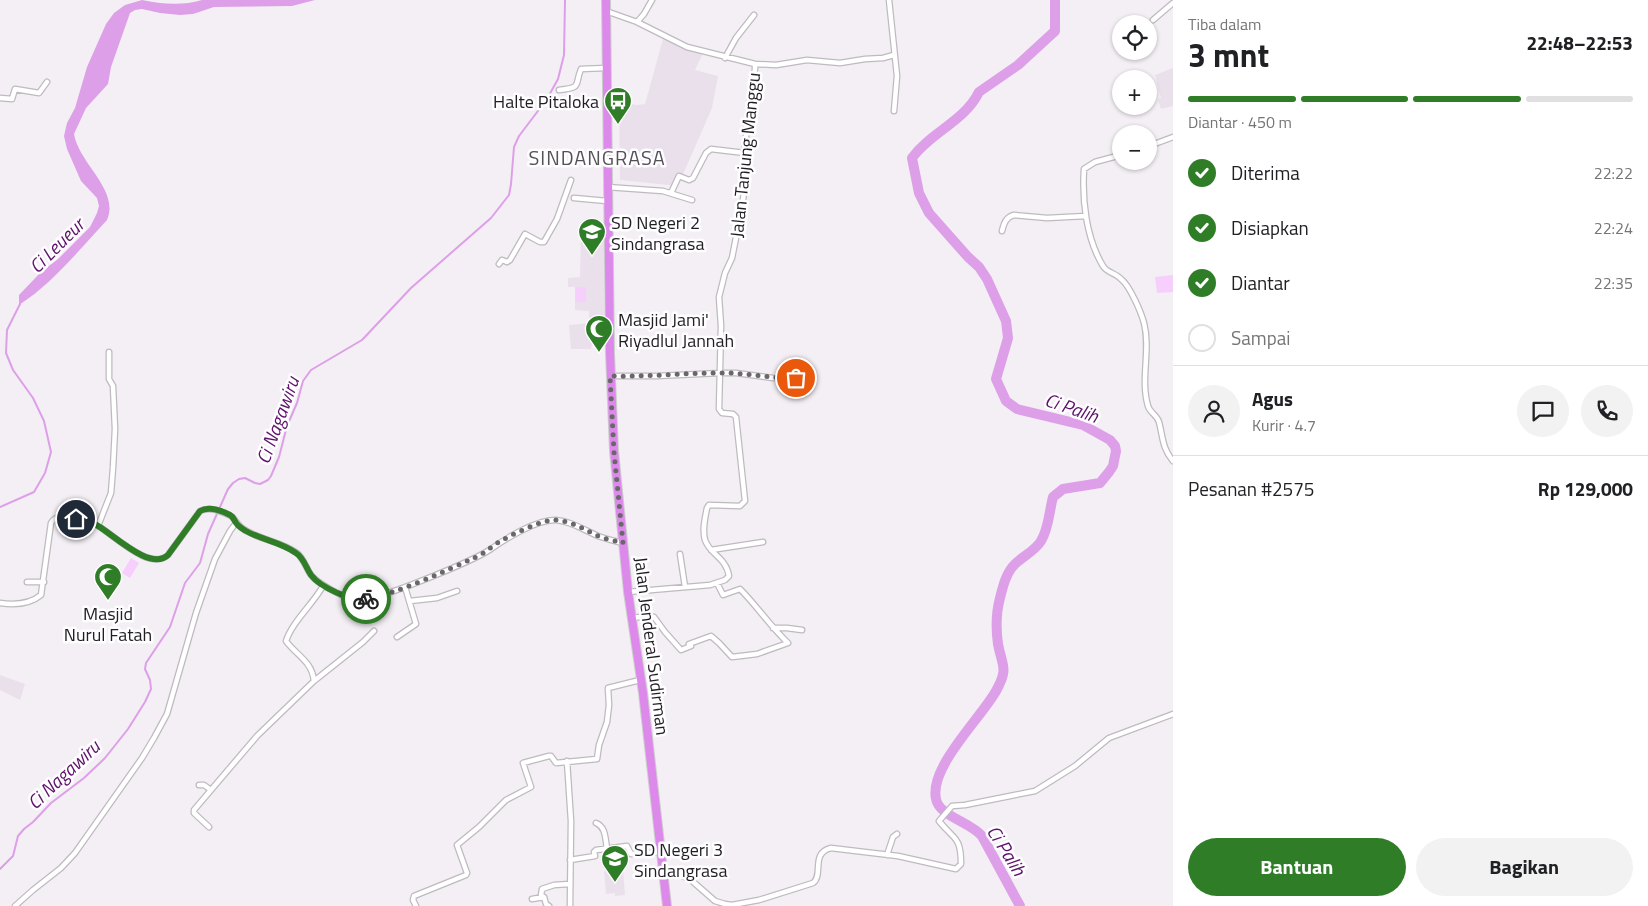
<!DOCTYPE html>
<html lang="id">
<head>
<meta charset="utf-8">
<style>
	body { margin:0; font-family:"Titillium Web",sans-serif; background:#f2f2f2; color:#202124; height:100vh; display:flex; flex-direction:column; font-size:19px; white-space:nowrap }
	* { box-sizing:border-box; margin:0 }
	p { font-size:16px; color:#757577 }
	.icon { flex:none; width:28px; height:28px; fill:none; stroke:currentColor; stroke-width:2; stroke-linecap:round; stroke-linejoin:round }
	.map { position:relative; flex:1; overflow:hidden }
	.panel { display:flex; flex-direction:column; background:#fff; width:475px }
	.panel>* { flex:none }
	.tools { position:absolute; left:1112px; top:15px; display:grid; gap:10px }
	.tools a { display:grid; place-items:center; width:45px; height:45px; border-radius:50%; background:#fff; box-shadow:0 1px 4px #0004; font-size:25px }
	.pin { position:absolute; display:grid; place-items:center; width:42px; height:42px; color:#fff; margin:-21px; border:2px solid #fff; border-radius:50%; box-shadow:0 1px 5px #0007 }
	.courier { position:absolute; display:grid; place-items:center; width:50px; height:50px; margin:-25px; border:4px solid #2f7e27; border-radius:50%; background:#fff; color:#222; box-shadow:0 1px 6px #0007 }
	.head em { font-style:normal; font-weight:700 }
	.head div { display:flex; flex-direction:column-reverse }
	.head { display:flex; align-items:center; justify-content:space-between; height:85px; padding:0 15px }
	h1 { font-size:32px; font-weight:700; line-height:38px }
	.bar { display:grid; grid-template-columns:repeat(4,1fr); gap:8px 5px; align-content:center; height:60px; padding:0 15px }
	.bar i { height:6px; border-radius:4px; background:#e0e0e0 }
	.bar .active { background:#2f7e27 }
	.bar p { grid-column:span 4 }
	.line { display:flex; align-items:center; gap:12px; padding:0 15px; border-top:1px solid #e0e0e0 }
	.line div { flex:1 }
	.round { display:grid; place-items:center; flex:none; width:52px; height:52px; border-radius:26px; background:#f2f2f2 }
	ol { padding:0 15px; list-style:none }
	li { display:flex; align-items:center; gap:15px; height:55px }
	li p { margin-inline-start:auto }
	li .icon { padding:5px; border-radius:50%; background:#2f7e27; color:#fff; stroke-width:4 }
	li:last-child { color:#757577 }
	li i { width:28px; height:28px; border:2px solid #e0e0e0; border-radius:50% }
	.primary-button { display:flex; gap:10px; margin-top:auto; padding:10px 15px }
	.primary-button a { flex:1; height:58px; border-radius:30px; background:#2f7e27; color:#fff; font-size:20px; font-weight:700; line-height:58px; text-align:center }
	.primary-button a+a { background:#f2f2f2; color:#202124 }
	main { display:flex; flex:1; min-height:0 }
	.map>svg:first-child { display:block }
	.built { fill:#eae0ec }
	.green { fill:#f6cffc }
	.water { fill:#dd9fe8 }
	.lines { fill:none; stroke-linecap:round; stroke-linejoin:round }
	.stream { stroke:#dd9fe8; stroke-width:2 }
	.river { stroke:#dd9fe8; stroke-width:10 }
	.street-casing { stroke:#bfbac0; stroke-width:7 }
	.highway-casing { stroke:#cecece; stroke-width:10 }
	.street { stroke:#fff; stroke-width:4.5 }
	.highway { stroke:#dd89eb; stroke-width:8 }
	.done { stroke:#6a676b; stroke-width:5; stroke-dasharray:0 9 }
	.route { stroke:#2f7e27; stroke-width:6 }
	.labels { text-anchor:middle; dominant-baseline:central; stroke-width:5; stroke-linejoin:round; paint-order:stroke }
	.poi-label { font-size:18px; fill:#201e20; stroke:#fefdff; text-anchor:start }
	.street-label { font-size:18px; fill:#201e20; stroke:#fefdff }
	.water-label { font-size:19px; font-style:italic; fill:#5d1069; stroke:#fefdff }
	.quarter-label { font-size:20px; letter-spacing:1px; fill:#555156; stroke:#fefdff }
</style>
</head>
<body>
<main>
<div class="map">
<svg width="1173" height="906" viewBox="0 0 1173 906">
	<rect width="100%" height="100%" fill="#f4eff5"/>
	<!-- built -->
	<path class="built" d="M663 39 704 51 695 70 718 76 712 108 678 186 620 180 619 102 637 105 645 104Z
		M1173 68V106L1161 109 1158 100 1161 98 1155 75Z
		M581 222H595V227H598V230H604V319H606L607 342 592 343 591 349H571L569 325 589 323V311L575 310V287H568V278L580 277Z
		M0 675 25 684 20 700 0 690Z
		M623 869 625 895 615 896V893L606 894 604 871Z"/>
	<!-- green -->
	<path class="green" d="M1173 275V292L1157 293 1155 277Z
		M575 287H586V302H575Z
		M131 558 139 563 130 578 122 573Z"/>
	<!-- water -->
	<path class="water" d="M142 0C161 4 182 6 202 0H315L292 6 214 7 193 14 180 15 160 13 142 9 135 10 130 13 111 67 108 84 86 108 74 134C79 164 120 190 107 220 79 250 53 283 19 305V295L41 272 58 259 90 227 97 213 99 206 97 198 81 181 67 149 64 136 67 123 75 108 87 67 106 24 114 13 125 5Z"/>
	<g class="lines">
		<!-- stream -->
		<path class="stream" d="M0 507 34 492 45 473 51 452 44 421 33 398 13 370 6 353 7 330 20 304
			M0 869 13 856 18 836 24 829 33 822 51 803 84 778 105 758 128 729 145 702 151 689 150 680 145 669 146 663 170 627 185 583 200 563 208 534 228 489 233 483 239 479 245 478 255 483 260 484 268 480 271 476 279 457 287 426 297 403 303 381 311 370 362 340 411 288 491 218 509 195 511 184 514 147 519 136 547 99 558 79 564 55 565 0"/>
		<!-- river -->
		<path class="river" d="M1020 906 982 836C970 822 939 816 936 799 929 767 981 718 996 691 1009 668 1002 666 998 644 996 630 996 613 1000 598 1003 586 1006 573 1015 564 1023 556 1035 551 1041 541 1049 528 1049 512 1053 497L1063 489 1100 483 1109 472 1113 466 1116 451 1115 446 1110 440 1083 425 1017 409 1006 401 996 379 1008 338 1006 321 987 279 979 267 968 257 929 213 919 193 912 158C931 132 964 122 979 92L1018 65 1055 31V0"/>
		<defs>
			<path id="street" d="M889 0 897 76 894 111
				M606 11 637 22 687 47 755 64V69L748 115 744 157 745 185 742 207 732 258 725 273 719 297 721 326 719 409 722 413 733 414 736 417 745 501 740 506 709 505 707 508C705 518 702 530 705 540 710 555 726 557 729 576L725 580 710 585 628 592
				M1153 20 1173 3
				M637 22 644 14 652 0
				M725 58 736 38 754 15
				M755 64 776 65 807 60 840 63 865 59 883 58 894 55
				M559 90C583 87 574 86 581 69L606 68
				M0 98 12 99 15 89 39 93 47 82
				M1149 146 1173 137
				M1121 155 1095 162 1084 169C1082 200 1086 238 1103 266 1107 273 1116 273 1121 279 1130 286 1141 312 1144 323 1151 350 1140 379 1148 406 1150 413 1157 415 1159 422 1163 437 1162 448 1173 461
				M607 187 663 191 692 200
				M671 193 679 176 689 180 693 178 706 153 711 149 745 153
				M574 198 607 201
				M1002 231C1004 223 1006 217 1014 215L1047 218 1086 216
				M499 264 502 260 507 262 510 260 525 234 540 242H544L557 219 571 180
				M611 376H657L720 373H736L773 378 809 379
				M98 526 111 493 113 468 115 429 113 386 109 379V352
				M711 550 763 542
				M680 554 685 587
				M27 582H44
				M410 601 437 598 457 591
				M0 603C14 605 29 605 41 595L51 523C55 516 61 518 68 518 77 519 86 520 95 524 112 533 149 572 168 555L200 511C209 506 220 511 229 515 235 517 237 526 245 530 261 540 282 542 297 553 304 559 306 568 311 575 318 584 346 599 357 600 375 602 473 561 491 549 505 539 537 519 556 520 571 521 584 530 598 536 606 539 615 541 623 543
				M632 618 649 616 654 617 665 632 681 650 691 646 689 644 711 636 719 643 732 657 757 654 788 643C770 626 757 606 740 589L723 595 717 583
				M773 628H787L802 630
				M397 637 416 624 405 587
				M314 681 363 642 374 631
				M567 761 571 821 570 906
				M199 785H204L211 790
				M596 823C606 827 605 838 607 848
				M209 827 194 813V810L257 736 314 681C312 661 296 655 286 641 292 622 313 604 323 586
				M887 855 893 837 897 834
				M570 860 595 856 594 852 596 850 627 846 631 854 661 852
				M663 871 681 875 691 880 715 901 725 904 732 905 759 900 813 883C824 875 810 853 831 848L898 856 956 869 961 864C961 836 954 840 939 821L952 806 965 805 1035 791 1075 766 1109 738 1173 714
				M544 897 541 895 542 889 554 885 569 884
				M532 899 544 897 546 904 549 906
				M15 906 33 890 61 868 75 853 142 758 154 738 167 714 196 613 215 559 230 531 236 523
				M416 906 413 900 414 896 466 875 467 873 457 845 479 827 506 800 531 787 523 763 549 756H551L556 763 597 759 599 745 607 722 609 705 608 688 640 680"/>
			<path id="highway" d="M606 0 610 353 614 451 628 592 643 693 667 906"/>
		</defs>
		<!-- street casing -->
		<use href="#street" class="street-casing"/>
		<!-- highway casing -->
		<use href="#highway" class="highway-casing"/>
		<!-- street -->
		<use href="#street" class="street"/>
		<!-- highway -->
		<use href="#highway" class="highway"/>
	</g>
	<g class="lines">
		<!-- done -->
		<path class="done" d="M366 599C401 592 443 572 476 557 485 553 491 547 499 542 509 536 543 519 555 520 571 521 584 529 598 536 606 539 615 541 623 543L614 452 610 376C647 377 683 373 719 373 745 372 770 379 796 378"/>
		<!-- route -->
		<path class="route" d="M76 519C82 520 89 521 95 524 112 533 150 572 168 555L200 511C209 506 222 511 230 515 234 517 234 521 237 524 239 527 243 529 246 531 262 540 281 542 296 553 304 558 306 568 311 575 320 587 352 602 366 599"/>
	</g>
	<!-- icons -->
	<defs>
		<symbol id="bus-pin" viewBox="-11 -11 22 30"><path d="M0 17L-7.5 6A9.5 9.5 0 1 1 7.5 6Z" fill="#2f7e27" stroke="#fefdff"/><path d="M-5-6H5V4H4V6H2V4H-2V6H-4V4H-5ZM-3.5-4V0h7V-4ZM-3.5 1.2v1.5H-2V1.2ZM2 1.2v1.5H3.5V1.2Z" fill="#fff"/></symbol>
		<symbol id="school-pin" viewBox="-11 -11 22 30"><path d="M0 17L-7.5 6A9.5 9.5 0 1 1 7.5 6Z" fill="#2f7e27" stroke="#fefdff"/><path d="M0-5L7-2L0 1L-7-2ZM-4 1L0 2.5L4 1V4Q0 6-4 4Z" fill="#fff"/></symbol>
		<symbol id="mosque-pin" viewBox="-11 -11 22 30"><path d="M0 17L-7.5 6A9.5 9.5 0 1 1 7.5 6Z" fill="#2f7e27" stroke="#fefdff"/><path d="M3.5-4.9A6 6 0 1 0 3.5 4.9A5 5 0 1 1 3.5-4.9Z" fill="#fff"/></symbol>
	</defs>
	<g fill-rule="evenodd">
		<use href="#bus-pin" x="602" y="85" width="32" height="43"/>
		<use href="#school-pin" x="576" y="216" width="32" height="43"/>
		<use href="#mosque-pin" x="583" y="313" width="32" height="43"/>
		<use href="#mosque-pin" x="92" y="561" width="32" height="43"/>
		<use href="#school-pin" x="599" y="843" width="32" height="43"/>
	</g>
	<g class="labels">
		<!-- poi labels -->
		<g class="poi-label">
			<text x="599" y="101" text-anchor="end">Halte Pitaloka</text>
			<text x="611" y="222">SD Negeri 2<tspan x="611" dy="21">Sindangrasa</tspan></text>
			<text x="618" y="319">Masjid Jami'<tspan x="618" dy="21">Riyadlul Jannah</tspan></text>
			<text x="108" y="613" text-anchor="middle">Masjid<tspan x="108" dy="21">Nurul Fatah</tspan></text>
			<text x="634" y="849">SD Negeri 3<tspan x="634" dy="21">Sindangrasa</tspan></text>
		</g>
		<!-- street labels -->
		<g class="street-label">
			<text transform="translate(745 155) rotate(-84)">Jalan Tanjung Manggu</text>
			<text transform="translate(652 646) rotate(83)">Jalan Jenderal Sudirman</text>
		</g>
		<!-- water labels -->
		<g class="water-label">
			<text transform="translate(56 245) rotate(-45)">Ci Leueur</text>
			<text transform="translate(1072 407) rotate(19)">Ci Palih</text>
			<text transform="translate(277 420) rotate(-70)">Ci Nagawiru</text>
			<text transform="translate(63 774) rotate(-43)">Ci Nagawiru</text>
			<text transform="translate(1007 850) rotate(58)">Ci Palih</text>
		</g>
		<!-- quarter labels -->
		<g class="quarter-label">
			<text x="597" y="157">SINDANGRASA</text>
		</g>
	</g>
</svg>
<div class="tools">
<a><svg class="icon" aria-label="locate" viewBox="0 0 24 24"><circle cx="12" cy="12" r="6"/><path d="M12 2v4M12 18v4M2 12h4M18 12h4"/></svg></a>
<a>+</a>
<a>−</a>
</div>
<div class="pin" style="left:796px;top:378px;background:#ea580c"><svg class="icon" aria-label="bag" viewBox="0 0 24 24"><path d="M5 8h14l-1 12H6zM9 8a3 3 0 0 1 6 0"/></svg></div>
<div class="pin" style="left:76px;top:519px;background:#1f2937"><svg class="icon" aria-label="home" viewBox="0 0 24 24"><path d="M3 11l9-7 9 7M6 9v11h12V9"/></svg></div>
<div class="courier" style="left:366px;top:599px"><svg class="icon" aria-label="bike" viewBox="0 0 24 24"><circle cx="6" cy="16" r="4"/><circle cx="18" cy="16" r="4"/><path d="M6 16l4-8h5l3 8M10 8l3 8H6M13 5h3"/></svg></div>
</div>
<section class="panel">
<div class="head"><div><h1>3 mnt</h1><p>Tiba dalam</p></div><em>22:48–22:53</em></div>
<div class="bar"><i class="active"></i><i class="active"></i><i class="active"></i><i></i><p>Diantar · 450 m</p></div>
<ol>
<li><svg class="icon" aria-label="check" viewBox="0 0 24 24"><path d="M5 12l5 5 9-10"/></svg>Diterima<p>22:22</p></li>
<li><svg class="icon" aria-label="check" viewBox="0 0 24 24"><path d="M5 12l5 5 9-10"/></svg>Disiapkan<p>22:24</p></li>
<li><svg class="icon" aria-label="check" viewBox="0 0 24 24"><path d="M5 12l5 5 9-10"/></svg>Diantar<p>22:35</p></li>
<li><i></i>Sampai</li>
</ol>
<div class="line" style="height:90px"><a class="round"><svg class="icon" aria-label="person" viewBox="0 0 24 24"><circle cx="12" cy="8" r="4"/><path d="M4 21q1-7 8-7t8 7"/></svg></a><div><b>Agus</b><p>Kurir · 4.7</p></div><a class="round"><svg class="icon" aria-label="chat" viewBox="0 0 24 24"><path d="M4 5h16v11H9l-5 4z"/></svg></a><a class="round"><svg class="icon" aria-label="phone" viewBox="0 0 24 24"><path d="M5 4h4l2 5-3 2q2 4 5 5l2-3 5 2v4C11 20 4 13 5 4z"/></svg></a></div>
<div class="line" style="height:65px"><div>Pesanan #2575</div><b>Rp 129,000</b></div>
<div class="primary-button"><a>Bantuan</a><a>Bagikan</a></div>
</section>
</main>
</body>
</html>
